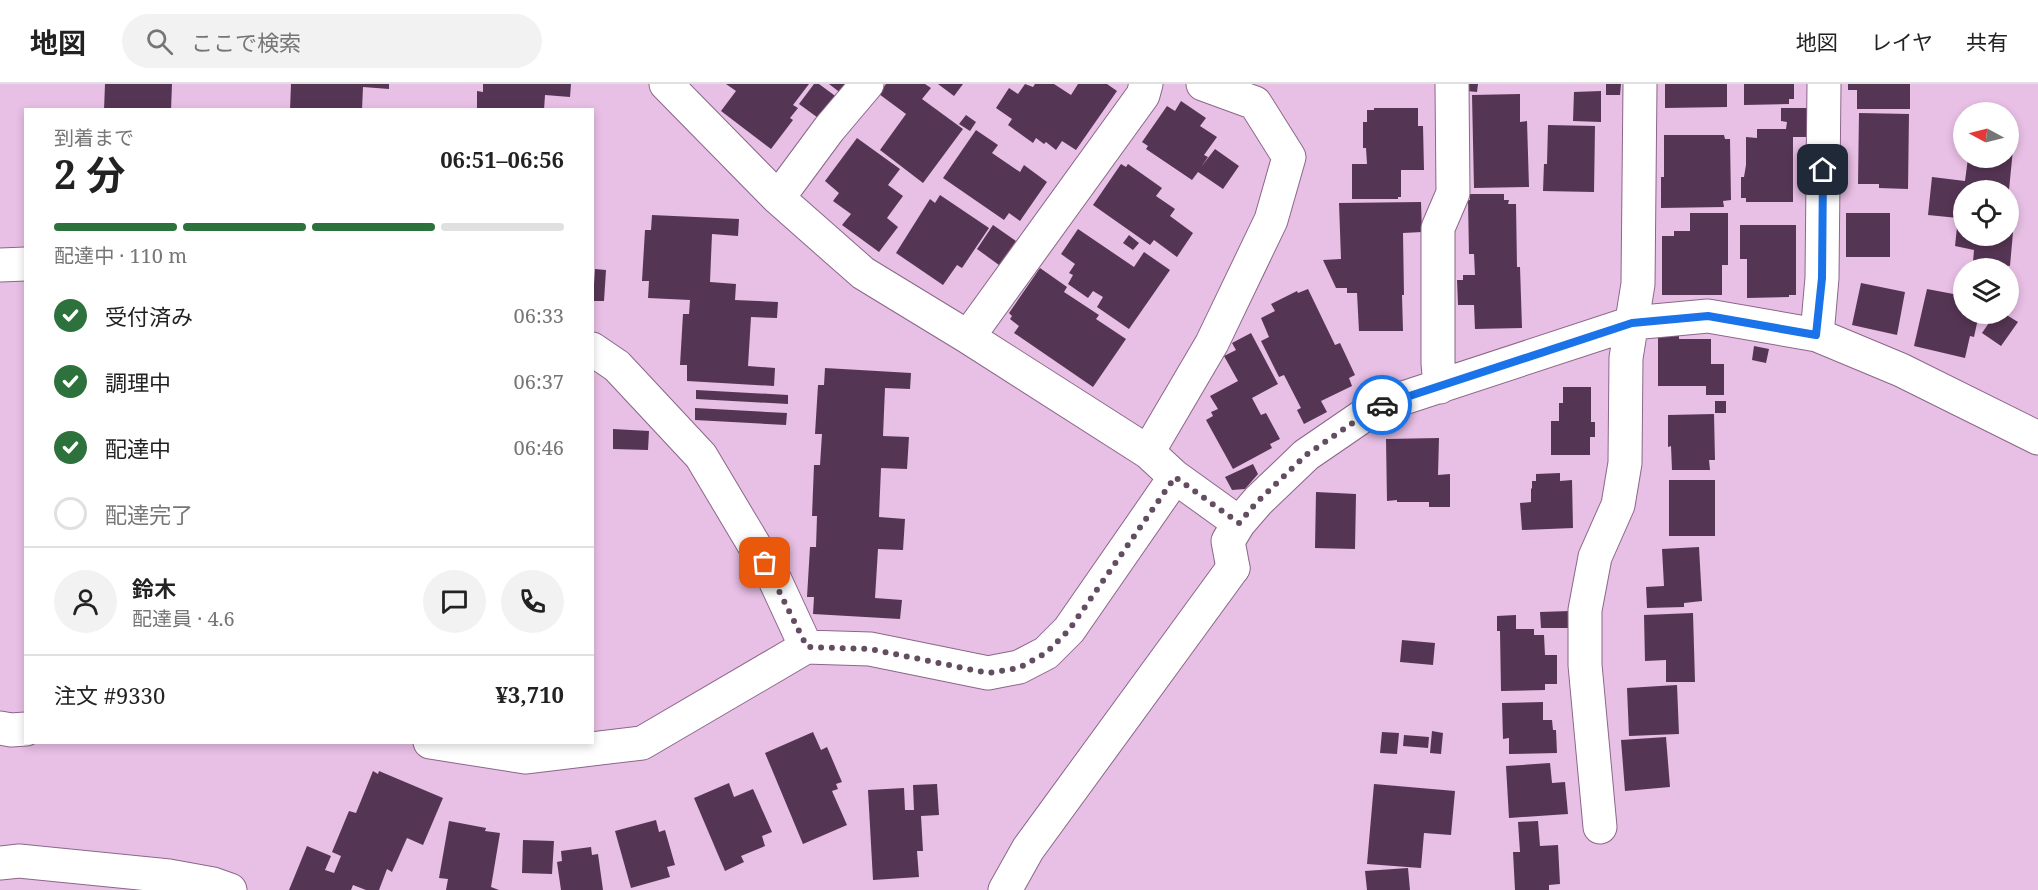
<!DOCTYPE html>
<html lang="ja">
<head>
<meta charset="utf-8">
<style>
	body { margin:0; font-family:"Noto Serif","Noto Sans JP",serif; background:#f2f2f2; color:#222; height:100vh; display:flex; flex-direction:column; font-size:22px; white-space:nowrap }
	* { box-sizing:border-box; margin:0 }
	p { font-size:20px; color:#767676 }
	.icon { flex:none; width:33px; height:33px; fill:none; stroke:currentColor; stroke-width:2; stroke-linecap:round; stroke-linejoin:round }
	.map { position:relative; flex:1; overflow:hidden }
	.details { position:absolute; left:24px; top:24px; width:570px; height:636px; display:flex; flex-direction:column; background:#fff; border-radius:0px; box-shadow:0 3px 9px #0003 }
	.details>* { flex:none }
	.needle { width:39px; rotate:277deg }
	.fabs { position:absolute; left:1953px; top:18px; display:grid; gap:12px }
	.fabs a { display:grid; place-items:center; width:66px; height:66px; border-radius:50%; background:#fff; box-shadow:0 3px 9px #0003; font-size:30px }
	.pin { position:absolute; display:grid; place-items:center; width:51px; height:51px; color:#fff; margin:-26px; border-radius:12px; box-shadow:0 3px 9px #0006 }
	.courier { position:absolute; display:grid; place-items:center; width:60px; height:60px; margin:-30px; border:4px solid #1a73e8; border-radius:50%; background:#fff; color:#222; box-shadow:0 2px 8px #0007 }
	.head em { font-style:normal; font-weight:700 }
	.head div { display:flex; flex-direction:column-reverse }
	.head { display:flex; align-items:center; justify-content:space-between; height:102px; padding:0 30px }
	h1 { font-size:39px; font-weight:700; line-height:45px }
	.bar { display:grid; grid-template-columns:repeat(4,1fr); gap:9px 6px; align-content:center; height:72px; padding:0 30px }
	.bar i { height:8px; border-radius:4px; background:#e0e0e0 }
	.bar .active { background:#2d713c }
	.bar p { grid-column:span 4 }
	.line { display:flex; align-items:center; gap:15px; padding:0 30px; border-top:2px solid #e0e0e0 }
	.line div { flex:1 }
	.round { display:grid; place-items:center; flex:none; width:63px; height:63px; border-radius:32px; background:#f2f2f2 }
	ol { padding:0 30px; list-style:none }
	li { display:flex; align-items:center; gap:18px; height:66px }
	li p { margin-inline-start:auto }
	li .icon { padding:6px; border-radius:50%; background:#2d713c; color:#fff; stroke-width:4 }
	li:last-child { color:#767676 }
	li i { width:33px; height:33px; border:3px solid #e0e0e0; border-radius:50% }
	header { display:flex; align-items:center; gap:36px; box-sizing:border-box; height:84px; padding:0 30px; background:#fff; border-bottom:2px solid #e0e0e0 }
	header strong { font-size:28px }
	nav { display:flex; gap:33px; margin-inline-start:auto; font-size:21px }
	.search { width:420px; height:54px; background:#f2f2f2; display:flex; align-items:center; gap:15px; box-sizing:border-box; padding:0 21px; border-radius:33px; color:#767676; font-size:22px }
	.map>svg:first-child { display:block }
	.building { fill:#553554 }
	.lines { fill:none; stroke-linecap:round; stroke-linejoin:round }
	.minor-casing { stroke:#8b6789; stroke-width:35 }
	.tertiary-casing { stroke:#8b6789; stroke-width:35 }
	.minor { stroke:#fff; stroke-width:33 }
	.tertiary { stroke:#fff; stroke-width:33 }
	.done { stroke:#644d63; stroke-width:6; stroke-dasharray:0 10.8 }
	.route { stroke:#1a73e8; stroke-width:8 }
</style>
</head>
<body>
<header>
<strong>地図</strong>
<div class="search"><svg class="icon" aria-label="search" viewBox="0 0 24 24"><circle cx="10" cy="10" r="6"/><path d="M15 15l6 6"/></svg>ここで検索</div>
<nav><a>地図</a><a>レイヤ</a><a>共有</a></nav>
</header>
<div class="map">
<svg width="2038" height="806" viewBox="0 0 2038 806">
	<rect width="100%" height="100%" fill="#e8bfe5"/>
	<!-- building -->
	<path class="building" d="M105 0H172L171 26H104Z
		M291 0H389V5L363 3 362 26H290Z
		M483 0H571L570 13 545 11 544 26H477V7L483 8Z
		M726 0H809L793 21 798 24 790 34 793 36 771 65 721 27 736 7Z
		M814 0H819L838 14 821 36 799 20Z
		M829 0H850L842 10Z
		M886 0H925L931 4 922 15 963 45 923 99 880 66 906 30 879 10Z
		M938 0H963L954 12Z
		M1025 0 1033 3 1035 0H1054L1071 11 1078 0H1107L1117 7 1076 66 1062 57 1056 66 1046 58 1044 60 1036 54 1033 59 1008 41 1012 35 996 24 1009 4 1018 10Z
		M1468 0H1478L1477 8 1467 7Z
		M1606 0H1621L1620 11H1606Z
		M1665 0H1727V23L1665 24Z
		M1744 0H1794V15H1789V20L1744 21Z
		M1848 0H1910V25H1857V6H1848Z
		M1601 7V38L1573 37 1574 8Z
		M1520 10V38L1527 37 1529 103 1474 104 1472 11Z
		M1181 17 1206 34 1200 42 1217 53 1204 71 1208 73 1201 83 1215 65 1239 82 1223 105 1198 88 1192 96 1146 65 1148 62 1142 58 1167 22 1175 27Z
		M1374 24H1418V42H1423L1424 86H1401V113H1398V115H1352V80H1367L1366 64H1363V38H1367V26H1374Z
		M1781 24H1809L1808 53H1793V118H1746V114H1741V93H1744L1746 81V53L1757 54V45H1786L1787 38 1781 37Z
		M1859 29 1909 30 1908 105 1879 104V100H1858Z
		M966 31 976 38 970 47 959 40Z
		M1548 41 1595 42 1594 108 1543 107 1544 80H1547Z
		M976 46 998 61 992 69 1020 88 1024 81 1047 98 1020 137 1009 129 1004 136 943 94Z
		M1664 51H1724L1725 55H1730L1731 116 1723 117 1724 123 1661 124V93H1664Z
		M857 54 900 85 888 101 903 112 887 134 898 143 879 168 842 141 851 130 833 117 839 109 825 97Z
		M2008 65H2013L2009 106H1964V152H2008V148H2013L2010 182 1973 178 1974 166 1955 162 1958 134 1928 131 1932 93 1965 97 1968 74H2008Z
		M1121 80 1126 83 1128 80 1162 104 1156 112 1175 125 1170 132 1193 149 1177 173 1154 156 1150 161 1093 121Z
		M1470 110H1504V116H1509L1508 120H1516L1517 183H1520L1522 244 1475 245 1474 221H1458L1457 196H1463V191H1475L1474 170H1469L1468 116H1470Z
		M940 111 989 144 962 184 957 181 943 201 896 169 930 115 935 119Z
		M1421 118 1422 148 1403 149 1404 211H1402L1403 247H1359L1357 209H1347V204H1336L1323 176 1341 175 1339 119Z
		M1690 129H1728V181H1722V211H1662V152H1674V147H1690Z
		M1846 129H1890V173H1846Z
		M652 131 739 135 738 152 712 150 710 198 736 200 735 216 778 218 777 234 751 233 748 282 775 284 774 302 687 297V281H680L683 230H689L690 216 648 214 649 197H642L645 146H651Z
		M993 141 1016 157 999 181 977 165Z
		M1740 141H1796V211H1789V213L1747 214V175H1740Z
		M1078 145 1134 183 1144 168 1170 186 1129 245 1097 223 1103 213 1093 207 1088 214 1068 200 1073 191 1069 189 1075 180 1061 170Z
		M1129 151 1139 159 1133 166 1123 159Z
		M1040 184 1067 203 1064 208 1099 231 1096 235 1126 255 1093 303 1014 249 1019 242 1010 235 1012 232 1009 229Z
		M595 185 606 186 604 217H593Z
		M1861 199 1905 208 1897 251 1852 241Z
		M1308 205 1335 261 1340 259 1355 291 1349 294 1352 302 1321 317 1327 328 1304 340 1297 326 1301 324 1284 291 1279 293 1261 257 1269 253 1261 234 1275 227 1271 220 1297 207 1298 209Z
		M1927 205 1964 212V230H1979L1974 253 1970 252 1965 274 1914 262Z
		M1995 230H2005L2018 238 2001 262 1982 249Z
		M1251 249 1278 300 1252 314 1261 331 1266 329 1280 355 1270 360 1272 364 1233 385 1206 336 1213 332 1211 328 1218 325 1210 312 1238 297 1224 272 1236 266 1232 259Z
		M1658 251H1679V255H1711V280H1724V311H1706V302H1658Z
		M1754 262 1769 265 1766 279 1752 276Z
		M825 284 911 289 910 305 885 304 883 352 909 353 907 385 881 384 879 433 905 435 903 466 878 465 875 514 902 516 900 535 813 530 814 513H807L810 463H816L817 432H812L814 381H820L822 350H815L818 301H824Z
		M1563 303H1591V338H1595V353H1590V371H1551V337H1559V319H1563Z
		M696 306 788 311V320L696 315Z
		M1715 317H1726V329H1715Z
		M695 324 787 329 786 341 695 336Z
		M1714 330 1715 376H1709L1710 386H1672L1671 362 1668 363V331Z
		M613 345 649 347 648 366 613 365Z
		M1439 354 1438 391 1450 390V423H1429V418H1397V416L1387 417 1386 355Z
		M1253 380 1258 390 1245 405 1232 406 1225 393Z
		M1560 389V397L1572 396 1573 444 1522 446 1520 419 1531 418V405L1532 404V397H1536V390Z
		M1669 396H1715V452H1669Z
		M1316 408 1356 410 1355 465 1315 464Z
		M1699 463 1702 517 1684 519V523L1647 524 1646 503 1664 502 1662 465Z
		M1570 527V544H1541L1540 528Z
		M1693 529 1695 598H1666V576L1645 577 1644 531Z
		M1516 531V545H1534V551H1544L1545 571H1557V600H1545V606L1501 607 1500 547H1497V532Z
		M1402 556 1435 559 1433 581 1400 578Z
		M1677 601 1679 650 1629 652 1627 604Z
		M1543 618V636H1552L1553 646H1556L1557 669 1509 670V654L1503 655 1502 619Z
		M1432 647 1443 649 1441 670 1430 669Z
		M813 648 821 666 827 663 842 698 836 700 838 705 832 707 847 741 803 760 765 669Z
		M1382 648 1399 649 1397 670 1380 669Z
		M1404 651 1429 653 1428 664 1403 662Z
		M1666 653 1670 703 1625 707 1621 656Z
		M1550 679 1552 699 1565 698 1568 730 1509 734 1506 682Z
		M373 687 378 690 379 687 443 714 423 761 407 754 392 788 387 785 379 806H366L353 801 351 806H289L307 762 331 772 325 786 334 789 341 772 332 768 349 727 356 729Z
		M729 699 734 713 753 705 772 748 762 752 765 762 741 772 744 778 725 787 694 714Z
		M937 700 939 731 921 732 923 767H917L919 793 873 796 868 706 904 704 905 726H914L913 701Z
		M1374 700 1455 707 1451 751 1424 749 1421 784 1367 780Z
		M656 736 659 748 665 746 675 781 667 783 670 793 631 804 615 747Z
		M449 737 486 744 485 747 500 749 491 803 499 806H446L448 795 439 794Z
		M1538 737 1540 762 1558 761 1560 800 1549 801V806H1515L1513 768H1520L1518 738Z
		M523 756 554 757 552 790 522 789Z
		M591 763 592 771 598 770 603 806H561L557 778 562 777 561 767Z
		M1408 784 1410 806H1367L1365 787Z"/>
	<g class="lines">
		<defs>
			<path id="minor" d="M666 0 778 114 863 189 968 253 1148 368 1175 393 1239 439
				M778 114 829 45 867 0
				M0 181 26 180
				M1817 251 1822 194 1824 0
				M968 253 1143 11 1146 0
				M592 265 617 282 701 372 775 496 806 563
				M1440 303 1438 279V144L1453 109 1452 0
				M1148 368 1212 259 1271 136 1289 73 1255 19 1203 0
				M1233 484 1228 457 1239 439 1258 417 1306 371 1376 323 1632 239 1708 232 1817 251 1901 286 2038 354
				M0 644 11 646 26 645
				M430 658 525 673 642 659 806 563 870 565 988 589 1019 583 1046 569 1069 546 1175 393
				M1600 743 1585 581V526L1595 473 1618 421 1625 379 1626 274 1638 200 1640 0
				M0 779 19 777 169 792 213 800 230 806"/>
			<path id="tertiary" d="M1005 806 1028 765 1233 484"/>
		</defs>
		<!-- minor casing -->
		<use href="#minor" class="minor-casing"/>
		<!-- tertiary casing -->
		<use href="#tertiary" class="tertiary-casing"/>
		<!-- minor -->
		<use href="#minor" class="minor"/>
		<!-- tertiary -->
		<use href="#tertiary" class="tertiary"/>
	</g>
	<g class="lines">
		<!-- done -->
		<path class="done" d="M765 479 807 563 870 565 988 589 1019 584 1046 569 1069 546 1175 393 1239 439 1258 417 1306 371 1376 323 1382 321"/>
		<!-- route -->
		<path class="route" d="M1382 321 1632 239 1708 232 1816 251 1822 194 1823 86"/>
	</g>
</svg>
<div class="fabs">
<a><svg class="needle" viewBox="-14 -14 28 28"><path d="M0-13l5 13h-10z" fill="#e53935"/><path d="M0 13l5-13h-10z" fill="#767676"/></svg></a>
<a><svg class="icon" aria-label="locate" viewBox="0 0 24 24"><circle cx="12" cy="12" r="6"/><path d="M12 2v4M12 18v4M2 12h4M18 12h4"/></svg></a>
<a><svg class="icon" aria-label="layers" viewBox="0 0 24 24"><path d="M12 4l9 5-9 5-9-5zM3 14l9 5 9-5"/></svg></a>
</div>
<div class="pin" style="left:765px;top:479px;background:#ea580c"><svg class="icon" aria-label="bag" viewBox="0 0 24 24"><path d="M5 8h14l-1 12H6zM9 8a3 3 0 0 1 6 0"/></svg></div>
<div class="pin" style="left:1823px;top:86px;background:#1f2937"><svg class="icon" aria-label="home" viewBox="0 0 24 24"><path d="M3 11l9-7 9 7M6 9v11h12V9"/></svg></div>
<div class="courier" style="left:1382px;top:321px"><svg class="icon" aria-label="car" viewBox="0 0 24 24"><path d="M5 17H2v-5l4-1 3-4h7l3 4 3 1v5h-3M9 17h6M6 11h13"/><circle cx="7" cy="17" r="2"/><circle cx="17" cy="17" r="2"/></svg></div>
<section class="details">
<div class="head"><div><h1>2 分</h1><p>到着まで</p></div><em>06:51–06:56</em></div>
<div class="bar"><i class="active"></i><i class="active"></i><i class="active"></i><i></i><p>配達中 · 110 m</p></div>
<ol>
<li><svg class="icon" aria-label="check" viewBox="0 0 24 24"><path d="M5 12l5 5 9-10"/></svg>受付済み<p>06:33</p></li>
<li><svg class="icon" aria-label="check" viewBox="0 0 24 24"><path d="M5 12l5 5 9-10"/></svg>調理中<p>06:37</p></li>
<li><svg class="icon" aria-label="check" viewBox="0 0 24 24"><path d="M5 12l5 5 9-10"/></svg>配達中<p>06:46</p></li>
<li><i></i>配達完了</li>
</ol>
<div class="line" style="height:108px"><a class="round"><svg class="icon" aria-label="person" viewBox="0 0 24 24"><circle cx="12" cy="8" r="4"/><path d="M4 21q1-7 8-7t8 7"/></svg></a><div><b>鈴木</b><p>配達員 · 4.6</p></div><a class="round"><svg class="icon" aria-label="chat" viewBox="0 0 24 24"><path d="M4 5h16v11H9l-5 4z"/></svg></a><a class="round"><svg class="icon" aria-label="phone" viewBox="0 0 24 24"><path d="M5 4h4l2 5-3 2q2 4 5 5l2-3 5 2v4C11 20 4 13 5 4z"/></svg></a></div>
<div class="line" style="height:78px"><div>注文 #9330</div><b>¥3,710</b></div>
</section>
</div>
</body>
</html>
